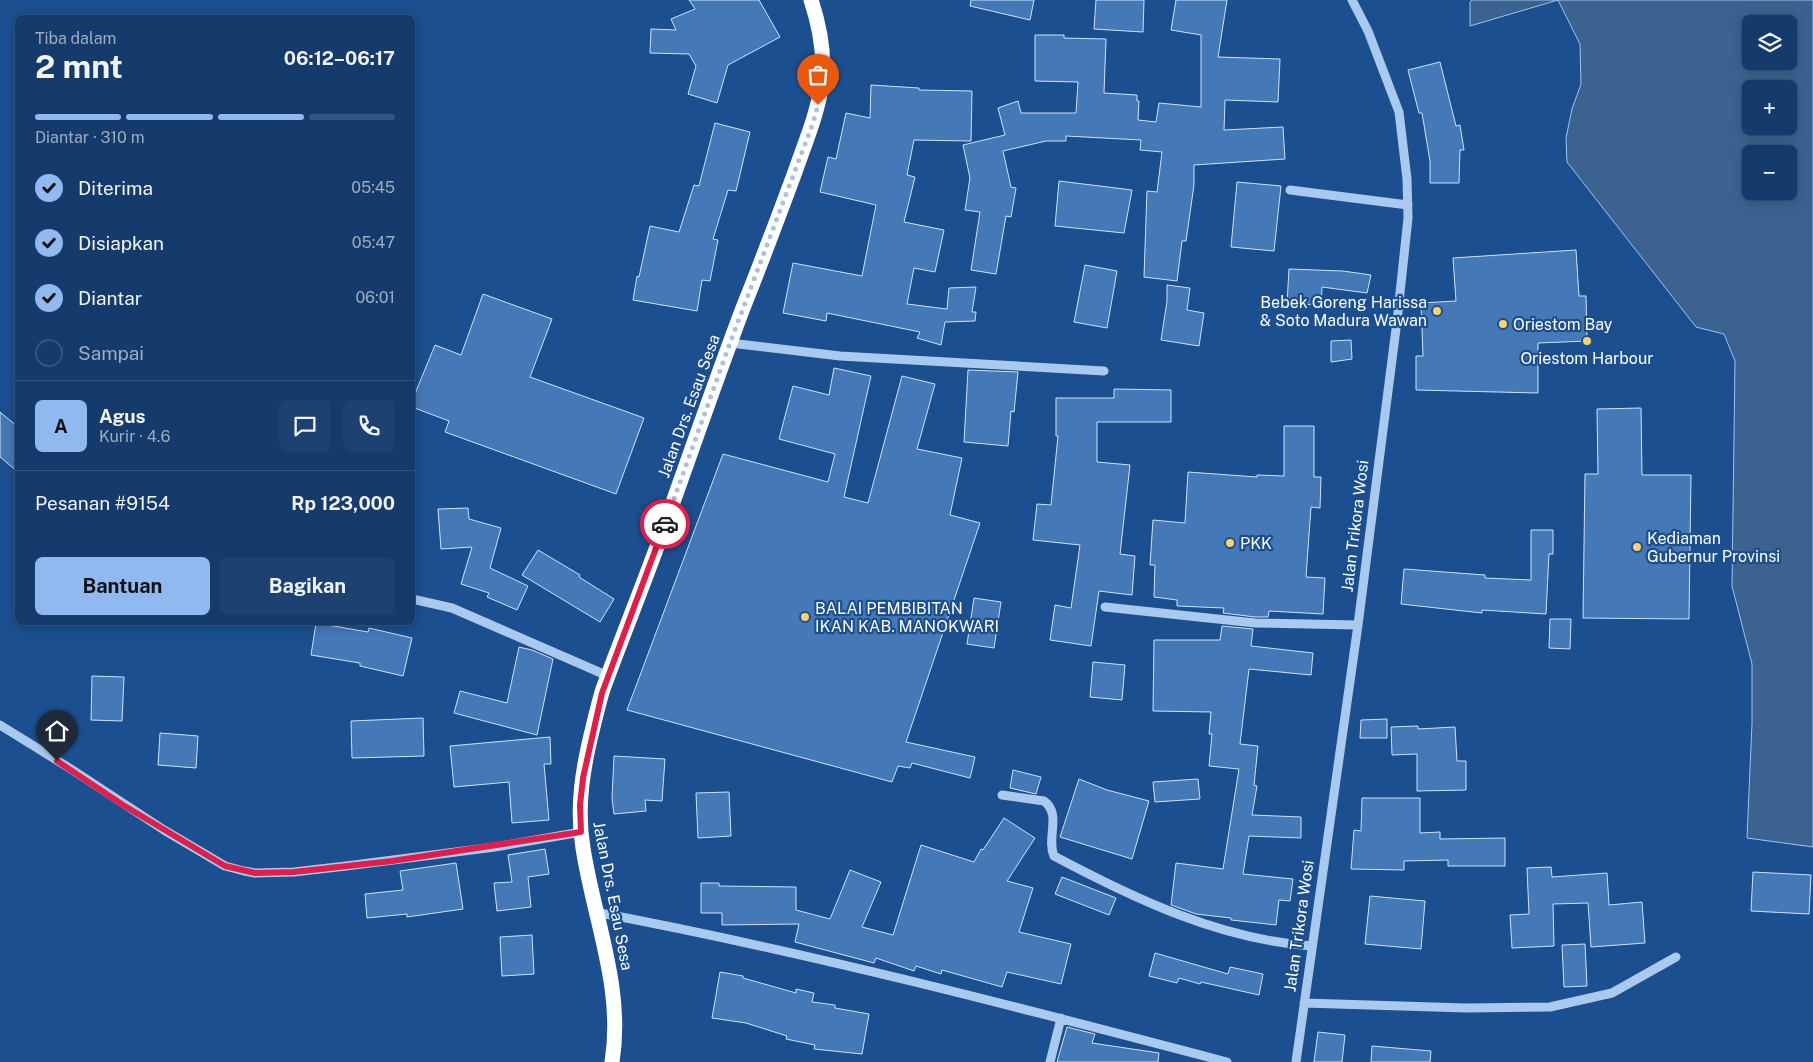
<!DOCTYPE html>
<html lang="id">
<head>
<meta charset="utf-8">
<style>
	body { margin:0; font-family:"Public Sans",sans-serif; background:#1d4271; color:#f1f3f6; height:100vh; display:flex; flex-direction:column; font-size:19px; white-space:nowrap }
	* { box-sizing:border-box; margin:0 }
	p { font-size:16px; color:#9dadc1 }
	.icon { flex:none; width:28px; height:28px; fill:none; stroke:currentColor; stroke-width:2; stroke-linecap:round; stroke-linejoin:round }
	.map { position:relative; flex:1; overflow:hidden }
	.sheet { position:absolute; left:15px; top:15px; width:400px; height:610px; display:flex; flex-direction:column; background:#143b6b; border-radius:8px; box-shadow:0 2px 12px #0003,0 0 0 1px #33557e }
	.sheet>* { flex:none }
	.fabs { position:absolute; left:1742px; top:15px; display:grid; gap:10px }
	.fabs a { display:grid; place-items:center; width:55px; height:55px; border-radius:8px; background:#143b6b; box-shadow:0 2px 12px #0003,0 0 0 1px #33557e; font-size:25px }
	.pin { position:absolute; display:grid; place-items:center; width:42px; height:42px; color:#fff; margin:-51px -21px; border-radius:50% 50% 50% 0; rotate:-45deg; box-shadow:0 0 5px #0007 }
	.pin .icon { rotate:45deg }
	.courier { position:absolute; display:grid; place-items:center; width:50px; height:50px; margin:-25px; border:4px solid #e11d48; border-radius:50%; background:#fff; color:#222; box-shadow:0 1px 6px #0007 }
	.summary em { font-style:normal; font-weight:700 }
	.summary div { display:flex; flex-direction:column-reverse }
	.summary { display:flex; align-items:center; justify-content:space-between; height:85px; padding:0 20px }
	h1 { font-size:32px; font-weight:700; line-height:38px }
	.bar { display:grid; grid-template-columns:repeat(4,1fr); gap:8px 5px; align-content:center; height:60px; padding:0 20px }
	.bar i { height:6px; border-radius:4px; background:#33557e }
	.bar .current { background:#90b9f0 }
	.bar p { grid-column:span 4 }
	.line { display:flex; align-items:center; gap:12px; padding:0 20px; border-top:1px solid #33557e }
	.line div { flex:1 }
	.round { display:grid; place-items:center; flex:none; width:52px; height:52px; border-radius:8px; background:#1d4271 }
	ol { padding:0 20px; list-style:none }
	li { display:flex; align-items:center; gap:15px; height:55px }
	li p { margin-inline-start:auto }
	li .icon { padding:5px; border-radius:50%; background:#90b9f0; color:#111; stroke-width:4 }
	li:last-child { color:#9dadc1 }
	li i { width:28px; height:28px; border:2px solid #33557e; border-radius:50% }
	.primary-button { display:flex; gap:10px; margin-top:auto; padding:10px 20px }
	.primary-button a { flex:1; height:58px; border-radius:8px; background:#90b9f0; color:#111; font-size:20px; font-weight:700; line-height:58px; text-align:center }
	.primary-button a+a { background:#1d4271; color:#f1f3f6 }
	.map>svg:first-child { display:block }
	.water { fill:#3c6290; stroke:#9cc4f0; fill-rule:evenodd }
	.building { fill:#4478b7; stroke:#cfe3fa }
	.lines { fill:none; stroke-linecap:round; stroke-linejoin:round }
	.minor { stroke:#a9c9ee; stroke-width:9 }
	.highway { stroke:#fff; stroke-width:15 }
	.done { stroke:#afc1d8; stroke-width:5; stroke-dasharray:0 9 }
	.route { stroke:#e11d48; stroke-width:6 }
	.poi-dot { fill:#ffd166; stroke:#1b4f8f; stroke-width:2 }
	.labels { text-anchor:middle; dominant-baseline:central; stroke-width:4.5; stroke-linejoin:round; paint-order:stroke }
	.poi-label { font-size:16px; fill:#fff; stroke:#1b4f8f; text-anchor:start }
	.street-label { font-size:16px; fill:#fff; stroke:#1b4f8f }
</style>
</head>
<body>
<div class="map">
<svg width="1813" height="1062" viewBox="0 0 1813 1062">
	<rect width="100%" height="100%" fill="#1b4f8f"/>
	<!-- water -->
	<path class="water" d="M1472 0H1813V847L1747 838 1752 723V664L1732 586 1735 361 1724 334 1696 327 1567 162 1566 138 1572 109 1581 84 1580 44 1558 0 1470 26V2ZM1751 24H1789V61H1751ZM1751 89H1789V126H1751ZM1751 154H1789V191H1751Z"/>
	<!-- building -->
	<path class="building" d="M689 0H759L780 37 728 65 717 103 688 94 696 66 689 54 650 53 651 29 676 30 671 19 695 9Z
		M971 0H1034L1030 20 970 6Z
		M1096 0H1144L1143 32 1094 29Z
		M1176 0H1227L1218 57 1280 59 1278 102 1225 100 1224 130 1283 127 1285 159 1194 165V185L1186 241H1182L1177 281 1144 277 1147 191 1157 192 1162 152 1140 150 1141 140 1066 136V141H1046L1003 151 1011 187 1016 188 1011 217 1006 216 996 274 971 270 980 212 965 210 970 178 963 145 1005 135 998 108 1018 101 1021 113H1076L1078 82 1035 81V35H1064V38L1106 39 1104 93 1137 95V101H1139L1138 120 1156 122 1159 103 1201 107V35L1171 30Z
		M1440 62 1456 126 1460 125 1464 150H1460L1459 183H1430V161L1422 113H1419L1408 70Z
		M871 85 919 88V90L972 91 971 141 914 140 907 175 915 177 904 222 944 230 935 272 914 268 907 304 947 309 949 288 976 287 972 312H976L975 321 945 322 941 345 917 338 920 332 827 313 826 321 783 313 793 263 862 276 876 205 820 192 828 157 836 159 846 113 870 118Z
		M715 123 750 132 736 191 728 190 713 239 718 240 710 281 702 280 697 311 633 300 637 276 639 277 650 226 679 232 694 185 699 186Z
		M1059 181 1132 190 1124 233 1055 226Z
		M1237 182 1281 186 1274 251 1231 247Z
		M1576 250 1579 296H1586L1587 341 1538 343V393L1416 390V356H1423L1421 303 1456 301 1453 258Z
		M1085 265 1117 271 1107 328 1074 322Z
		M1289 269 1343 271 1371 275 1367 293 1322 287 1321 305 1287 304Z
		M1167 285 1190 288 1187 310 1204 313 1199 346 1161 340 1167 301Z
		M483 294 552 319 530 377 644 418 616 494 445 432 449 421 412 407V401L435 345 461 355Z
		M1351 340 1352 359 1331 362V341Z
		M834 368 871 376 844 497 868 503 902 376 935 384 917 449 962 458 950 515 980 523 906 742 975 757 970 778 912 763 910 768 898 766 892 782 627 710 723 454 828 482 835 454 779 439 793 386 829 395Z
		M968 370 1018 372 1014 412 1011 411 1008 446 964 442Z
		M1114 389 1171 390V422H1097V462L1130 465 1120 554 1135 556 1132 595 1099 591 1091 646 1050 640 1055 605 1071 608 1080 545 1033 540 1037 504 1051 505 1058 436H1056V398H1114Z
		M1641 408 1642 475H1691L1689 619 1583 618 1585 474H1598L1597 409Z
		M0 412 18 427V472L0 457Z
		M1284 426H1314V477H1321L1320 508 1311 507 1306 577 1325 578 1323 614 1269 611 1268 617H1255L1223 613 1224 608 1177 606V600L1154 597 1155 565H1150L1153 520 1185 523 1188 472 1257 477V475L1284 476Z
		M468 508 469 519 501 528 490 568 528 586 517 610 487 597 489 593 461 584 472 547 441 549 438 509Z
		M1531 530H1553V554H1549L1546 614 1482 610V613L1401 604 1404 569 1485 575V578L1531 580Z
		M538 550 580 575 579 577 614 599 600 622 522 575Z
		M974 598 1001 602 994 648 967 644Z
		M1550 619H1571L1570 649 1549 648Z
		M316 623 368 632 369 628 412 638 403 676 360 666V663L311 655Z
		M1222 626 1253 629 1251 646 1313 653 1311 675 1249 669 1240 744 1258 746 1254 785 1257 786 1252 815 1301 817V838L1249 836 1243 874 1293 879 1290 901 1279 900 1276 925 1231 920V918L1196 914 1171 905 1176 863 1223 869 1239 769 1209 766 1212 734H1209L1211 712 1153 711 1154 640H1220Z
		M519 647 532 650 553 659 537 735 454 713 460 691 507 703Z
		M1093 662 1125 665 1122 700 1090 697Z
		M92 676 124 677 122 721 91 720Z
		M423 718 424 756 352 758 351 721Z
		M1387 719V738H1360L1361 720Z
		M1418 726V729L1455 727 1457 761H1466V790L1417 791V754L1392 755 1391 727Z
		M160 733 198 736 196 768 158 765Z
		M550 737 551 764H544L549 820 512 823 509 782 454 787 450 746Z
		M614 756 665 759 662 801 645 800 646 811 614 814 612 798Z
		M1013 770 1041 777 1036 794 1010 788Z
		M1079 779 1107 790 1149 801 1132 859 1060 837Z
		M1198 779 1200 799 1155 802 1153 782Z
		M729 792 731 836 698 838 696 793Z
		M1362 798H1420V833L1440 832V839L1505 838V866H1448V860L1404 861V870L1351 869 1354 830 1361 831Z
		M1004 818 1035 838 1007 881 1033 888 1019 932 1071 944 1061 984 1007 972 1002 987 942 970 941 974 916 966 914 971 876 958 874 963 795 942 799 924 722 925V913H701V883H719V886L796 887V910L830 919 850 870 881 882 862 927 893 935 921 845 974 862 981 849 983 850Z
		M545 849 549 874 528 877 531 907 497 911 494 883 512 882 508 855Z
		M456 863 463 909 407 917V914L367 918 365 894 403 890 400 871Z
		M1551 867 1552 877 1607 873 1609 905 1642 902 1645 943 1591 947 1588 903 1553 904 1554 946 1512 948 1510 915 1529 914 1527 868Z
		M1753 872 1811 875 1809 914 1751 911Z
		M1062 877 1116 898 1109 915 1055 894Z
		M1370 896 1425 901 1421 949 1365 944Z
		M532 935 534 974 502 976 500 937Z
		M1585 944 1587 986 1564 987 1562 945Z
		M1155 953 1228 974 1230 967 1263 974 1259 995 1201 982 1200 984 1179 978 1177 983 1149 976Z
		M720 972 743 976V978L796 993V989L814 993 812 1002 835 1005V1008L869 1014 862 1054 814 1049 815 1045 786 1039 787 1036 746 1023 712 1018Z
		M1067 1027 1095 1034 1092 1043 1159 1053 1158 1062H1057Z
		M1318 1032 1345 1035 1342 1062H1314Z
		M1372 1046 1431 1051 1430 1062H1371Z"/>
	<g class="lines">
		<!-- minor -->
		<path class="minor" d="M1290 190 1408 205
			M730 343 840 356 1104 371
			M412 599 452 608 608 676
			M1105 607 1255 623 1358 625
			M0 725 71 769 164 830 225 866 244 871 255 873 294 872 346 866 495 847 581 832
			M1002 795 1044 801C1062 814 1046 838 1054 856 1135 899 1219 939 1311 946
			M595 912C808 952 1018 1007 1227 1062
			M1304 1003 1466 1008 1550 1007 1612 993 1676 957
			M1050 1062 1061 1018
			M1296 1062 1358 625 1397 321 1408 218 1407 179 1399 112 1368 31 1352 0"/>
		<!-- highway -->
		<path class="highway" d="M612 1062C624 988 594 920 583 848 576 807 583 767 593 727 596 715 599 702 603 689 622 637 643 586 662 533 689 458 715 382 743 308 761 263 778 218 795 172 805 143 818 113 822 82 825 53 820 27 811 0"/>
	</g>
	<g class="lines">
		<!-- done -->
		<path class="done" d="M665 524 730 343 813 123 818 105"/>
		<!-- route -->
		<path class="route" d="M57 761 123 805 225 866 255 873 294 872 392 861 581 832 580 805 583 778 602 693 665 524"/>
	</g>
	<!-- markers -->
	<g class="poi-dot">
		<circle cx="1437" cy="311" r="5"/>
		<circle cx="1503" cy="324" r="5"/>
		<circle cx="1587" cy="341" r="5"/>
		<circle cx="1230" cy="543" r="5"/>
		<circle cx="1637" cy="547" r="5"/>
		<circle cx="805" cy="617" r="5"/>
	</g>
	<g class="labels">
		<!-- poi labels -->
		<g class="poi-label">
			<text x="1427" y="302" text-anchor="end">Bebek Goreng Harissa<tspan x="1427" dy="18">&amp; Soto Madura Wawan</tspan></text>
			<text x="1513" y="324">Oriestom Bay</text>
			<text x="1587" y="358" text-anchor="middle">Oriestom Harbour</text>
			<text x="1647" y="538">Kediaman<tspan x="1647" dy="18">Gubernur Provinsi</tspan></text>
			<text x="1240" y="543">PKK</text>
			<text x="815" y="608">BALAI PEMBIBITAN<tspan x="815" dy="18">IKAN KAB. MANOKWARI</tspan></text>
		</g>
		<!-- street labels -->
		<g class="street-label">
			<text transform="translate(689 406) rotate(-70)">Jalan Drs. Esau Sesa</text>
			<text transform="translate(1355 526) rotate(-83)">Jalan Trikora Wosi</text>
			<text transform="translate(613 896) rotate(79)">Jalan Drs. Esau Sesa</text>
			<text transform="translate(1299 926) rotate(-82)">Jalan Trikora Wosi</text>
		</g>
	</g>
</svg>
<div class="fabs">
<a><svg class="icon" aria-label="layers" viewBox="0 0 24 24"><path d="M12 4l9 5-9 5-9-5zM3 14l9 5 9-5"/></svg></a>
<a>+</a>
<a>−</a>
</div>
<div class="pin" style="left:818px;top:105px;background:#ea580c"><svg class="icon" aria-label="bag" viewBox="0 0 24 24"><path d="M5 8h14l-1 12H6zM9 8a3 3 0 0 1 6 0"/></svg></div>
<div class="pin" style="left:57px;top:761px;background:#1f2937"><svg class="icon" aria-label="home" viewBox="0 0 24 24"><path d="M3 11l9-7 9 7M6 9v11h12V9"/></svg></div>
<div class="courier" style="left:665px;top:524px"><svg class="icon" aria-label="car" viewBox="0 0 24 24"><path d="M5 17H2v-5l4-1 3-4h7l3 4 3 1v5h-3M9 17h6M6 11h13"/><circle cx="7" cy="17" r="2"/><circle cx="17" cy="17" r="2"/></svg></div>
<section class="sheet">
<div class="summary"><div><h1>2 mnt</h1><p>Tiba dalam</p></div><em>06:12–06:17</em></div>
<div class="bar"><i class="current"></i><i class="current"></i><i class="current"></i><i></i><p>Diantar · 310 m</p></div>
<ol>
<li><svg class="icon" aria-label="check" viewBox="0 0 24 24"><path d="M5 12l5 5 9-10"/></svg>Diterima<p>05:45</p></li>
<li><svg class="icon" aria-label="check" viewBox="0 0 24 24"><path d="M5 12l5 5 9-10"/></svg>Disiapkan<p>05:47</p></li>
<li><svg class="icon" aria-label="check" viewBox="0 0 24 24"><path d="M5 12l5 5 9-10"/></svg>Diantar<p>06:01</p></li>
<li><i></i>Sampai</li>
</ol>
<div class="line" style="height:90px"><b class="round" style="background:#90b9f0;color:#111">A</b><div><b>Agus</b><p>Kurir · 4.6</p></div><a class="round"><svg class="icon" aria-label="chat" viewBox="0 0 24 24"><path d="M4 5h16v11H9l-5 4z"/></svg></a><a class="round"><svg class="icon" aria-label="phone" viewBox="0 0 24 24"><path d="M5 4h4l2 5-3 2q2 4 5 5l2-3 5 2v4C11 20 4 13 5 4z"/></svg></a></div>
<div class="line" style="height:65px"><div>Pesanan #9154</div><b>Rp 123,000</b></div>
<div class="primary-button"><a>Bantuan</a><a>Bagikan</a></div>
</section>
</div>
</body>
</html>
